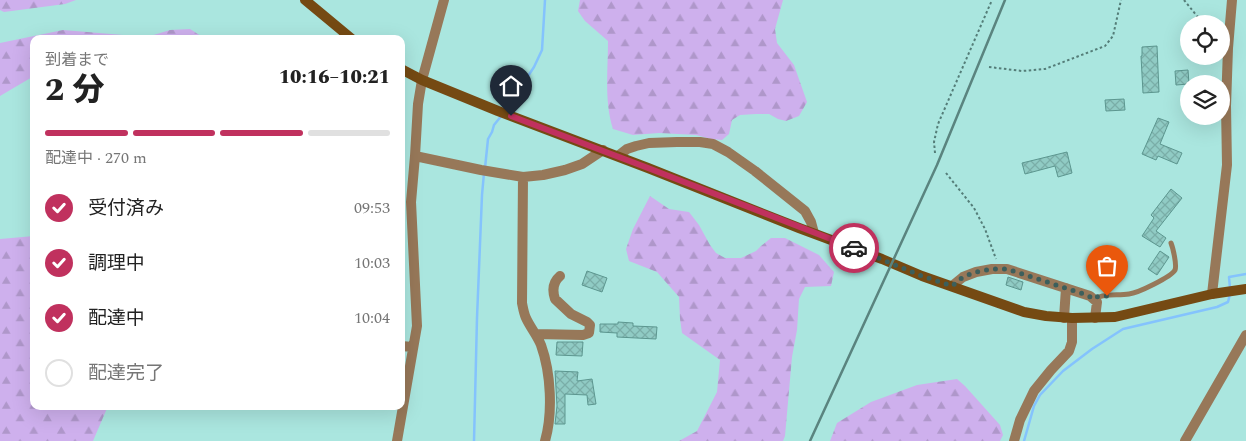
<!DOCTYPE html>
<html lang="ja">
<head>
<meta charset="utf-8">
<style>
	body { margin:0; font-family:Spectral,"Noto Sans JP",serif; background:#f2f2f2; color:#222; height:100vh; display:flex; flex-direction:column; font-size:19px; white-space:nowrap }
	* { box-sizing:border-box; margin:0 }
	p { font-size:16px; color:#767676 }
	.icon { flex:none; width:28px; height:28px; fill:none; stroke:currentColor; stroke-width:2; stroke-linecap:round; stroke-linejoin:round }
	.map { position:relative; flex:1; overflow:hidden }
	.sheet { position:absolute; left:30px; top:35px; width:375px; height:375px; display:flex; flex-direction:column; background:#fff; border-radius:10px; box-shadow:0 5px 20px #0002 }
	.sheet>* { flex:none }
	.controls { position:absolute; left:1180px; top:15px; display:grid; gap:10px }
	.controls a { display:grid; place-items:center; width:50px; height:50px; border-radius:50%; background:#fff; box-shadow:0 5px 20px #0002; font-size:25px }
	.pin { position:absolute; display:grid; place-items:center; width:42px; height:42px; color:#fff; margin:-51px -21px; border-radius:50% 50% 50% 0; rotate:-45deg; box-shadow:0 0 5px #0007 }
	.pin .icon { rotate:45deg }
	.courier { position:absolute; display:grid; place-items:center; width:50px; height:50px; margin:-25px; border:4px solid #c0315e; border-radius:50%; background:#fff; color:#222; box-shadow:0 1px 6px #0007 }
	.overview em { font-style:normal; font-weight:800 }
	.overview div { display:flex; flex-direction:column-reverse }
	.overview { display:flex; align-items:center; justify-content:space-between; height:85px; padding:0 15px }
	h1 { font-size:32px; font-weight:800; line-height:38px }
	.bar { display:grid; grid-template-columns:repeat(4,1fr); gap:8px 5px; align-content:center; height:60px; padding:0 15px }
	.bar i { height:6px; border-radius:4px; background:#e0e0e0 }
	.bar .active { background:#c0315e }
	.bar p { grid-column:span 4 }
	ol { padding:0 15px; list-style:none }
	li { display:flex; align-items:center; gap:15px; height:55px }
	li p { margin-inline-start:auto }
	li .icon { padding:5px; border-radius:50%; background:#c0315e; color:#fff; stroke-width:4 }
	li:last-child { color:#767676 }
	li i { width:28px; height:28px; border:2px solid #e0e0e0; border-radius:50% }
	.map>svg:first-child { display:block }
	.forest { fill:url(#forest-firs) }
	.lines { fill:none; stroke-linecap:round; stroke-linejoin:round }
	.stream { stroke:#84c3fd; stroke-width:2.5 }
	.building { fill:url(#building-cross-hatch); stroke:#5c968f }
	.path { stroke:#547d78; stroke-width:2; stroke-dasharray:2.5 2.5; stroke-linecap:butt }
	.lane { stroke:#977859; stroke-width:5 }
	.street { stroke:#977859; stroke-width:10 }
	.secondary { stroke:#754a13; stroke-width:10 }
	.rail { stroke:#5a847f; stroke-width:2.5 }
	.done { stroke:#3c5f5c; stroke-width:5; stroke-dasharray:0 9 }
	.route { stroke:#c0315e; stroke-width:6 }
</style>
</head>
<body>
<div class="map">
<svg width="1246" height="441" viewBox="0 0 1246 441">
	<defs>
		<pattern id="forest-firs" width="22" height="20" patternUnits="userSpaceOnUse" patternTransform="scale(1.25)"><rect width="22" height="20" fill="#ceb0ed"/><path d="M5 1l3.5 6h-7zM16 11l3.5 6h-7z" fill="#af97ca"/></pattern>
		<pattern id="building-cross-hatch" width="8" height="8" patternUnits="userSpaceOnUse" patternTransform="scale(1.25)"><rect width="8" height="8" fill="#90cbc4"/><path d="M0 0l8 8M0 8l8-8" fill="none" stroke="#7aaea8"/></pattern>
	</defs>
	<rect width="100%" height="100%" fill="#aae6df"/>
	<!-- forest -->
	<path class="forest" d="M0 0H76L65 4 4 12 0 10Z
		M580 0H783L775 29 777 43 794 65 807 102 799 116 786 121 778 119 769 114H756L740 115 732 120 729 134 722 140 711 139 696 135 659 133 633 135 613 129C604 101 608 70 608 41L585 21 578 11Z
		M190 29 204 38 202 39H34V76L0 96V43L63 30 147 37 170 30Z
		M650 196 669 209 689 212 699 225 710 245 716 253 725 258H741L756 251 761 246 771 238H785L819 255 834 272 831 286 805 287 799 299 797 330 792 357 785 436 783 441H679L697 431 717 392 720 360 682 333 680 319 679 297 657 272 629 261 626 249 633 229Z
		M34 236V406H108L93 441H0V239Z
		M957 379 965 386 1000 425 1003 435 1000 441H830L837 423 871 402 917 385Z"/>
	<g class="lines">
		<!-- stream -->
		<path class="stream" d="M505 111 534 67 542 50 545 0
			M485 168 488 139 492 132 494 125 502 115
			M1230 288 1229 277 1246 274
			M474 441 477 318 482 195 484 173
			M1024 441 1034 406 1040 395 1063 371 1092 349 1123 329 1217 307 1228 302 1230 294"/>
	</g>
	<!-- building -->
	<path class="building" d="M1157 46 1159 92 1143 93 1141 56H1142V47Z
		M1188 70 1189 84 1176 85 1175 71Z
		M1124 99 1125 110 1106 111 1105 100Z
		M1158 118 1169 122 1160 144 1182 153 1177 164 1158 156 1156 160 1142 154Z
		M1067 152 1072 173 1058 177 1055 166 1025 174 1022 163Z
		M1171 189 1182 198 1156 231 1166 238 1160 247 1142 236 1154 218 1151 215Z
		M1160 251 1169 257 1157 275 1148 269Z
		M587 271 607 278 602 292 582 285Z
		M1008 277 1023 282 1021 290 1006 285Z
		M618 322 633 323V326L657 327 656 339 617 337V333L600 332V324H618Z
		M557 342H583L582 356 556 355Z
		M555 371 578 372 577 381 592 379 596 404 588 405 587 395 565 394V424H555L557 406Z"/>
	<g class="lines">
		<!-- path -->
		<path class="path" d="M1184 0 1197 16 1206 24
			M989 67 1022 71 1045 69 1105 46 1113 36 1121 0
			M935 153 934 142 938 124 992 0
			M946 173 974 208 985 229 996 259"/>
		<!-- lane -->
		<path class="lane" d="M1094 299C1104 293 1118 296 1129 294 1138 293 1171 277 1175 270 1177 265 1173 248 1171 243"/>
		<!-- street -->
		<path class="street" d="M415 156 481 170 523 177 543 175 565 170 582 164 603 150
			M618 156 627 149 636 146 649 143 677 142H700L713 144 728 152 755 171 805 211 811 222 814 233
			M523 177 522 303C523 308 524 314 526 318 530 327 537 335 541 345 551 373 553 413 545 441
			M952 286 963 277 976 272 992 269H1007L1090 296 1097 302 1095 318
			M1212 294 1227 165 1226 106 1228 48 1232 0
			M1064 318 1066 288
			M536 334 583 335 589 333 590 325 587 322 571 314 555 299C552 290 553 282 560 276
			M401 346 413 347
			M397 441 417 326 411 202 415 156 418 104 422 80 444 0
			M1014 441 1020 420 1034 391 1051 370 1069 351 1072 342V318
			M1185 441 1246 335"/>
		<!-- secondary -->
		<path class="secondary" d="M305 0 352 39
			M401 69 422 80 498 111 648 168 799 228 882 259 922 276 1024 312 1046 316 1072 318 1115 317 1212 294 1246 289"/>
		<!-- rail -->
		<path class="rail" d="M810 441 937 165 1005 0"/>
	</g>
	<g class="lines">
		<!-- done -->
		<path class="done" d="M854 248 922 276 952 286 963 277 976 272 992 269H1007L1087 295 1094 299 1096 297 1107 296"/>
		<!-- route -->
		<path class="route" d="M511 116 648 168 854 248"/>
	</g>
</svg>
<div class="controls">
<a><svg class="icon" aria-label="locate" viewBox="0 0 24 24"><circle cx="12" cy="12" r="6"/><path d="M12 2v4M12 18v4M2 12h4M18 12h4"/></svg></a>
<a><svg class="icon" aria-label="layers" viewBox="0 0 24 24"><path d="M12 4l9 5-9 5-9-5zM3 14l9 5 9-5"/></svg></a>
</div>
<div class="pin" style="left:1107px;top:296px;background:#ea580c"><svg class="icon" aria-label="bag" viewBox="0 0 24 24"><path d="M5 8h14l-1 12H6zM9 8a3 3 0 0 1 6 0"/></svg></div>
<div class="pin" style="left:511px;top:116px;background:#1f2937"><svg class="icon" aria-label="home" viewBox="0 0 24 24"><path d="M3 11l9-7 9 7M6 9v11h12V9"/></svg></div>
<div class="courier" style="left:854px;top:248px"><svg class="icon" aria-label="car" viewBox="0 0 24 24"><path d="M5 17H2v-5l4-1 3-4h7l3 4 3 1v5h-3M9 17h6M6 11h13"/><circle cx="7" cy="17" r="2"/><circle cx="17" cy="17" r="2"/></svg></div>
<section class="sheet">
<div class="overview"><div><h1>2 分</h1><p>到着まで</p></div><em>10:16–10:21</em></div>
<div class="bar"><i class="active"></i><i class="active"></i><i class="active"></i><i></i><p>配達中 · 270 m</p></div>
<ol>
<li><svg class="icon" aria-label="check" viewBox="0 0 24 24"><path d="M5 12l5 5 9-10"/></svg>受付済み<p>09:53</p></li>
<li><svg class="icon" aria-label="check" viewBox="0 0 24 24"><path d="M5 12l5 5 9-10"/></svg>調理中<p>10:03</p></li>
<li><svg class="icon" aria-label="check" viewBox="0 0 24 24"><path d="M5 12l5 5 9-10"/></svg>配達中<p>10:04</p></li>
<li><i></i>配達完了</li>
</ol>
</section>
</div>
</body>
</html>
